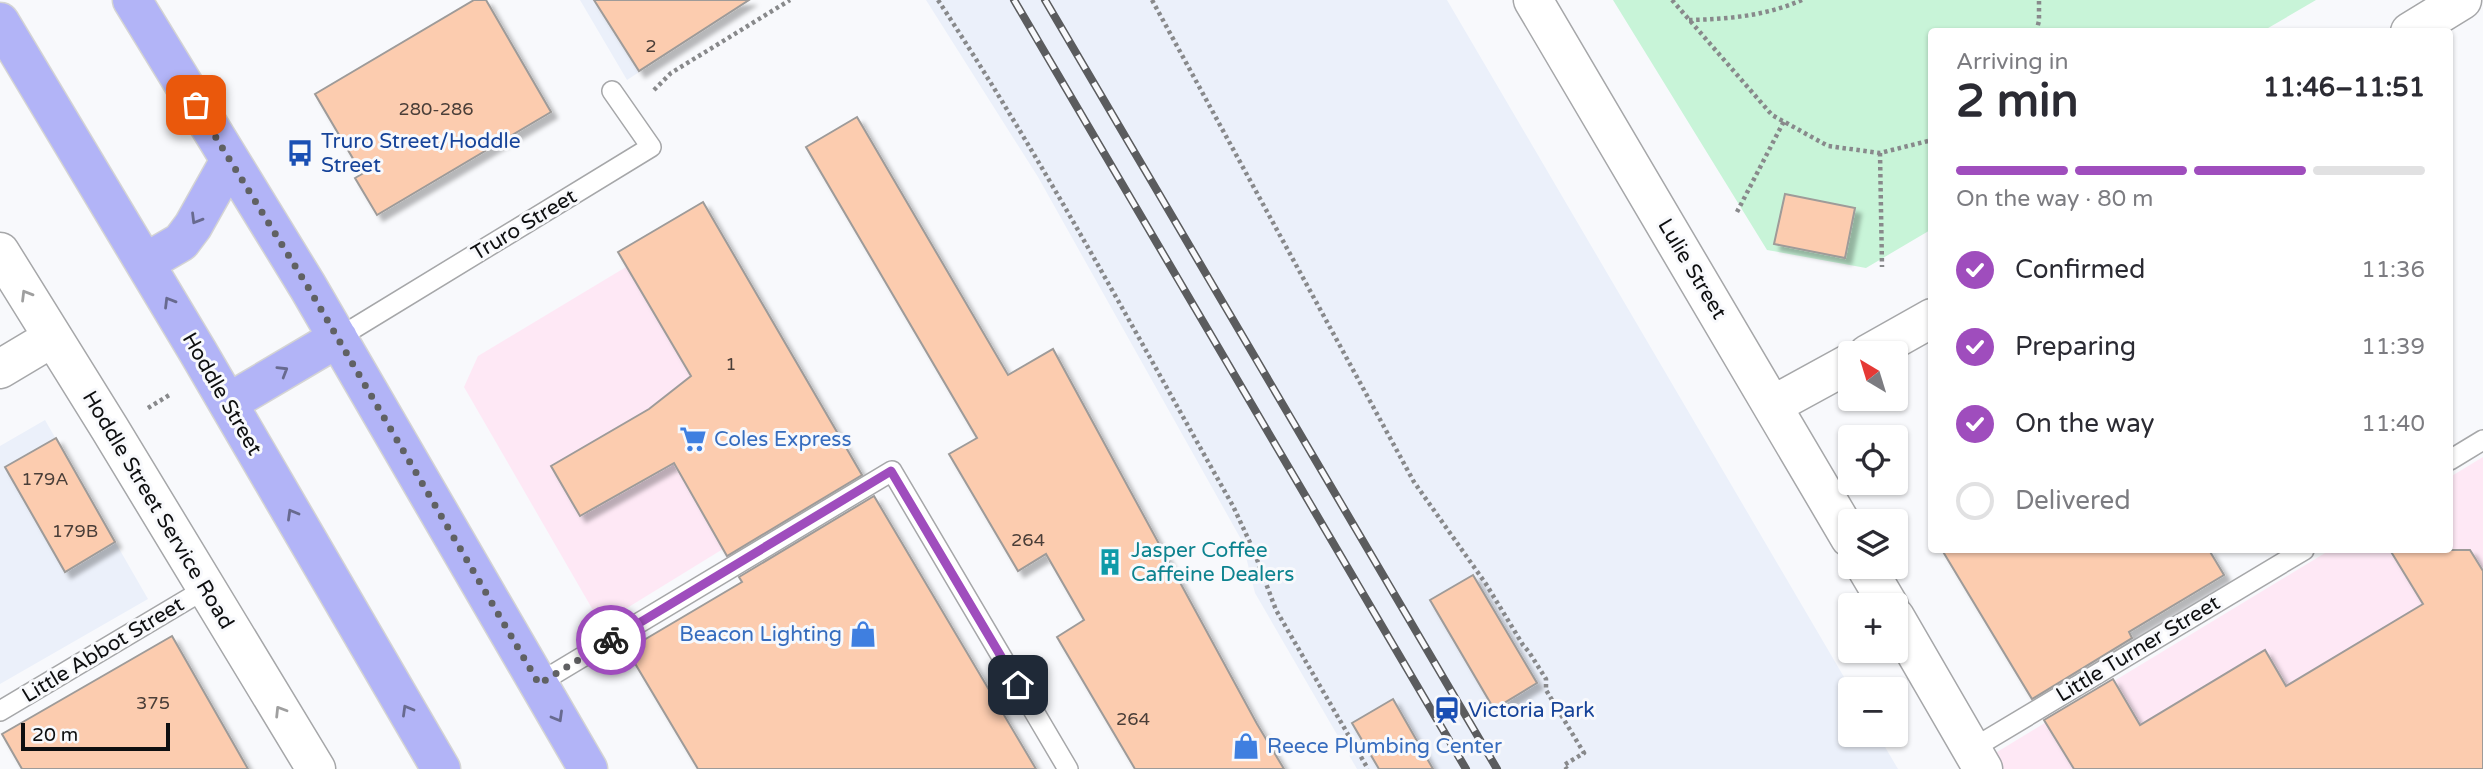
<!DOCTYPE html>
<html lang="en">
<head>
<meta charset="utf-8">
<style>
	body { margin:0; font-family:"Varela Round",sans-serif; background:#f7f7f7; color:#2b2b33; height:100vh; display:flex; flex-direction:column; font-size:26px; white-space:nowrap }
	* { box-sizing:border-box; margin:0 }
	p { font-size:23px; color:#7c7c81 }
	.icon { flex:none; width:38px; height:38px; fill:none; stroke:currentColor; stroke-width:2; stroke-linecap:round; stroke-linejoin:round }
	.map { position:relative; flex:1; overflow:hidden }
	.panel { position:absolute; left:1928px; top:28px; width:525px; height:525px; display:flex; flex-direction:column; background:#fff; border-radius:7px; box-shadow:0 2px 5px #0004 }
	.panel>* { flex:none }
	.needle { width:46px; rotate:322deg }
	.controls { position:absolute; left:1838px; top:341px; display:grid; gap:14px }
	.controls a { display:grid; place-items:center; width:70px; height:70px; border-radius:7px; background:#fff; box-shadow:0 2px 5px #0004; font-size:35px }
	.scale { position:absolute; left:21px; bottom:18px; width:149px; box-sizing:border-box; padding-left:7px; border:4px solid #0e0f10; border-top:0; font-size:19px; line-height:24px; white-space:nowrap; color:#0e0f10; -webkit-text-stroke:5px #f8f9fc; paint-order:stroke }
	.pin { position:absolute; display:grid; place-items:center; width:60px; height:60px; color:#fff; margin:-30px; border-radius:14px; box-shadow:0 4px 10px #0006 }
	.courier { position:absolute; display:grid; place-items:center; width:70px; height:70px; margin:-35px; border:5px solid #9f4dbd; border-radius:50%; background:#fff; color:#222; box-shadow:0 2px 9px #0007 }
	.head em { font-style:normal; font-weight:700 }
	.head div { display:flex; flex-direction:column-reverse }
	.head { display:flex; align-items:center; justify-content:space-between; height:119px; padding:0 28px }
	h1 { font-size:46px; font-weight:700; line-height:52px }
	.bar { display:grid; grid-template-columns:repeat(4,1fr); gap:10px 7px; align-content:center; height:84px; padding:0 28px }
	.bar i { height:9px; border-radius:5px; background:#e1e1e2 }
	.bar .on { background:#9f4dbd }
	.bar p { grid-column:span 4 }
	ol { padding:0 28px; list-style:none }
	li { display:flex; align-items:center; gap:21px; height:77px }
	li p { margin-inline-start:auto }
	li .icon { padding:7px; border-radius:50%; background:#9f4dbd; color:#fff; stroke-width:4 }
	li:last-child { color:#7c7c81 }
	li i { width:38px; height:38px; border:4px solid #e1e1e2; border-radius:50% }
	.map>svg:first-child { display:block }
	.commercial { fill:#fee8f5 }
	.built { fill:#ebf0fa }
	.green { fill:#c8f4d8 }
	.building { fill:#fcccaf; stroke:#9e9b99; stroke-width:2; filter:url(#shadow) }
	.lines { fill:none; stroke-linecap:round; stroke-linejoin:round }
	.lane-casing { stroke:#a6a7a9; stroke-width:22 }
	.street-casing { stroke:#a6a7a9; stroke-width:41 }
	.highway-casing { stroke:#d4d4d4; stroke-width:41 }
	.path { stroke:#88898b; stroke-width:4.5; stroke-dasharray:3.5 3.5; stroke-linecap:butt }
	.lane { stroke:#fff; stroke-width:19 }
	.street { stroke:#fff; stroke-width:38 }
	.highway { stroke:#b2b4f7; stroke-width:38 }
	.rail-casing { stroke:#5b5c5e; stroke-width:8 }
	.rail { stroke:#f8f9fc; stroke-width:5; stroke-dasharray:16; stroke-linecap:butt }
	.oneway { stroke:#686a8f }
	.oneway2 { stroke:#9f9f9f }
	.done { stroke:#606163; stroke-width:7; stroke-dasharray:0 12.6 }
	.route { stroke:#9f4dbd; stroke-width:9 }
	.labels { text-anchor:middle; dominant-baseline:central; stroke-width:6; stroke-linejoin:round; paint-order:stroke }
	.number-label { font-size:18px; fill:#4a3e38 }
	.transit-label { font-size:21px; fill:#164399; stroke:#f8f9fc; text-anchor:start }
	.street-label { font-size:21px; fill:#0e0f10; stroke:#f8f9fc }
	.shop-label { font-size:21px; fill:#366cbe; stroke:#f8f9fc; text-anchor:start }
	.culture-label { font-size:21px; fill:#0d838f; stroke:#f8f9fc; text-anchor:start }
</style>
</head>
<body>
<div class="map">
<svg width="2483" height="769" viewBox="0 0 2483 769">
	<defs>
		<filter id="shadow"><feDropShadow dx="6" dy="6" stdDeviation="2" flood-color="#0004"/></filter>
	</defs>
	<rect width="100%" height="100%" fill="#f8f9fc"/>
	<!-- commercial -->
	<path class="commercial" d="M626 267 775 517 601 624 464 387 478 356 483 353Z
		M2483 457V769H1983L1979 763 2330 550H2450V477Z"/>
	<!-- built -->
	<path class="built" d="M580 0H749L627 80Z
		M926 0H1447L1851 689 1850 735H1878L1898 769H1357L1255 593 1242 541 1038 177Z
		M45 420 148 599 0 684V446Z"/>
	<!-- green -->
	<path class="green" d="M1613 0H2316L2263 31 1932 32V229L1866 268 1767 250Z"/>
	<!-- building -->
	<path class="building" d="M474 0H486L551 112 377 215 355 178 362 174 315 94Z
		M594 0H749L639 71Z
		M857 117 1008 375 1053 349 1257 724 1284 769H1135L1057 637 1084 620 1046 554 1018 571 949 454 977 438 806 147Z
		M1785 194 1855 208 1845 258 1774 244Z
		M703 202 862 475 727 556 674 463 580 516 551 466 649 409 691 376 618 252Z
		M56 438 115 542 65 572 5 467Z
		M874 496 1036 769H698L627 650 742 582 739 577Z
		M1942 550H2209L2224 575 2129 632 2132 638 2032 699Z
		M2390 550H2470L2483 571V769H2074L2044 720 2113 679 2140 725 2265 650 2286 686 2423 604Z
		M1473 575 1537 683 1494 709 1430 600Z
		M172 636 248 769H22L2 734Z
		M1393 699 1433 769H1379L1352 723Z"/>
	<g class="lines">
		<defs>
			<path id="lane" d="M338 338 651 147 612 91
				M2450 460 2483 440
				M539 683 892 471 1068 769
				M0 711 205 589
				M1972 749 2304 550"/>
			<path id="street" d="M1533 0 1850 538
				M2410 32 2462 0
				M0 252 110 429 316 769
				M1868 354 1932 318
				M0 369 52 338
				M1773 405 1850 363
				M1866 567 1889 606
				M1895 617 1983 769"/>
			<path id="highway" d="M132 0 308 287 588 769
				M0 22 198 352 441 769
				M145 263 181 242 193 226 230 160
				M228 403 338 338"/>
		</defs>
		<!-- lane casing -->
		<use href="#lane" class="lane-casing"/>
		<!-- street casing -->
		<use href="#street" class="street-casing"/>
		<!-- highway casing -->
		<use href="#highway" class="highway-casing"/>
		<!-- path -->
		<path class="path" d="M938 0C1045 163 1137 336 1233 506L1253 549 1276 610 1368 769
			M1152 0 1414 482 1486 584 1523 645 1529 652 1546 679V690L1584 753 1564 765 1567 769
			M1672 0 1772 115 1828 146 1880 153 1932 140
			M1689 20C1729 19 1765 16 1802 0
			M2036 32 2039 21V0
			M654 90 671 73 790 0
			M1880 153 1882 267
			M1737 212 1784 121
			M148 408 171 394"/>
		<!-- lane -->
		<use href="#lane" class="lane"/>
		<!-- street -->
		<use href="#street" class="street"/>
		<!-- highway -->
		<use href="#highway" class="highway"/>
		<defs>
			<path id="rail" d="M1014 0 1466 769
				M1045 0 1497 769"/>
		</defs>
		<!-- rail casing -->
		<use href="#rail" class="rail-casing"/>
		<!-- rail -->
		<use href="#rail" class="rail"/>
	</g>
	<!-- one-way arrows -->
	<defs><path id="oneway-chevron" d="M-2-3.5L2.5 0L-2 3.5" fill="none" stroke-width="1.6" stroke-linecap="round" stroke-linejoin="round" transform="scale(1.75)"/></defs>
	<g class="oneway">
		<use href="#oneway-chevron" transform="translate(196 219) rotate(121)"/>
		<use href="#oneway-chevron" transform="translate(169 302) rotate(-121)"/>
		<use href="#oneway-chevron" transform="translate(283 371) rotate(-31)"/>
		<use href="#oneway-chevron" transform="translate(292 514) rotate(-120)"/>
		<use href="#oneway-chevron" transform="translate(407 710) rotate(-120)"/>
		<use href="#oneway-chevron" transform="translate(558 717) rotate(60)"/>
	</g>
	<g class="oneway2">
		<use href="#oneway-chevron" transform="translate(26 295) rotate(-121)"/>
		<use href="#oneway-chevron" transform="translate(280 711) rotate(-122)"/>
	</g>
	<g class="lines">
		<!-- done -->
		<path class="done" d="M196 105 308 287 539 684 611 640"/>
		<!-- route -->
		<path class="route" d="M611 640 891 471 1018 685"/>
	</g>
	<!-- icons -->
	<defs>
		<symbol id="bus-bare" viewBox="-9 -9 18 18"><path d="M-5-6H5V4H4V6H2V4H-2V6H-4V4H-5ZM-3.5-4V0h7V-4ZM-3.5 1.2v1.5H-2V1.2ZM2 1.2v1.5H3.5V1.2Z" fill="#1a4fb4" stroke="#f8f9fc" stroke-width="2.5" paint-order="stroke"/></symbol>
		<symbol id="supermarket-bare" viewBox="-9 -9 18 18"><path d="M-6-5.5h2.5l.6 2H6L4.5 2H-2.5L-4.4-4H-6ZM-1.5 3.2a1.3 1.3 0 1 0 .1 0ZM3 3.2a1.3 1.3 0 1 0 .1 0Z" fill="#3f7fe0" stroke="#f8f9fc" stroke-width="2.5" paint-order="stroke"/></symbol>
		<symbol id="building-bare" viewBox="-9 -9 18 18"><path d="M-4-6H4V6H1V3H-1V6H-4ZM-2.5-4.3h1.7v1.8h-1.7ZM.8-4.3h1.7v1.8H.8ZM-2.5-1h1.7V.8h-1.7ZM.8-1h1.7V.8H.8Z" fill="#0f9aa8" stroke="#f8f9fc" stroke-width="2.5" paint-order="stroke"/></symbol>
		<symbol id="shop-bare" viewBox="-9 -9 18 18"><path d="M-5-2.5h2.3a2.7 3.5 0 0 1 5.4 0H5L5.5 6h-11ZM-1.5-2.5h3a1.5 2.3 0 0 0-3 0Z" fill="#3f7fe0" stroke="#f8f9fc" stroke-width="2.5" paint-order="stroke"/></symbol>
		<symbol id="station-bare" viewBox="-9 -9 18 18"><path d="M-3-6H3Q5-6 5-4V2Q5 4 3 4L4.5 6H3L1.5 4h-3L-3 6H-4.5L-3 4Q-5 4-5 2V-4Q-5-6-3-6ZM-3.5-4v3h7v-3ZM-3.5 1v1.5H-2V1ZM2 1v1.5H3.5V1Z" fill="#1a4fb4" stroke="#f8f9fc" stroke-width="2.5" paint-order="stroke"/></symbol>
	</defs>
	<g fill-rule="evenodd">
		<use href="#bus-bare" x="281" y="134" width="38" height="38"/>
		<use href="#supermarket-bare" x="674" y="420" width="38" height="38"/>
		<use href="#building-bare" x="1091" y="543" width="38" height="38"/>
		<use href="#shop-bare" x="844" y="615" width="38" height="38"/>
		<use href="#station-bare" x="1428" y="691" width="38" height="38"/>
		<use href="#shop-bare" x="1227" y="727" width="38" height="38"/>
	</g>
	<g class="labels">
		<!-- number labels -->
		<g class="number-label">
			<text x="651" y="46">2</text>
			<text x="436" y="109">280-286</text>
			<text x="731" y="364">1</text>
			<text x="45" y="479">179A</text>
			<text x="75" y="531">179B</text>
			<text x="1028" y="540">264</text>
			<text x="153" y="703">375</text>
			<text x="1133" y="719">264</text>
		</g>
		<!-- transit labels -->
		<g class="transit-label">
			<text x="321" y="141">Truro Street/Hoddle<tspan x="321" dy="24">Street</tspan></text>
			<text x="1468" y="710">Victoria Park</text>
		</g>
		<!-- street labels -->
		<g class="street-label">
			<text transform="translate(524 225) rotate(-31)">Truro Street</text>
			<text transform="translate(1692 269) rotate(59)">Lulie Street</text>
			<text transform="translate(222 394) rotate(60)">Hoddle Street</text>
			<text transform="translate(158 510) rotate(59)">Hoddle Street Service Road</text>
			<text transform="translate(2138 649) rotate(-31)">Little Turner Street</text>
			<text transform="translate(103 650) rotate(-31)">Little Abbot Street</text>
		</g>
		<!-- shop labels -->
		<g class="shop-label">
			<text x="714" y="439">Coles Express</text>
			<text x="842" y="634" text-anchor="end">Beacon Lighting</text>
			<text x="1267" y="746">Reece Plumbing Center</text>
		</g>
		<!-- culture labels -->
		<g class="culture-label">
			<text x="1131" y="550">Jasper Coffee<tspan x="1131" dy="24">Caffeine Dealers</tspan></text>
		</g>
	</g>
</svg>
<div class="controls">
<a><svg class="needle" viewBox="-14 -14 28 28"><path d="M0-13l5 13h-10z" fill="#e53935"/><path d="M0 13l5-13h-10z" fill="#7c7c81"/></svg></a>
<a><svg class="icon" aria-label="locate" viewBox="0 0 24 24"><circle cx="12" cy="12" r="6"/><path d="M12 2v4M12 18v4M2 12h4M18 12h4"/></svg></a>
<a><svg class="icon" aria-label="layers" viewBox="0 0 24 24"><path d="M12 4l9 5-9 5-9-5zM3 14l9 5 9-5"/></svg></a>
<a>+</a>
<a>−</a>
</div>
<div class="scale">20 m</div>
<div class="pin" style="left:196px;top:105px;background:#ea580c"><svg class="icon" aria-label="bag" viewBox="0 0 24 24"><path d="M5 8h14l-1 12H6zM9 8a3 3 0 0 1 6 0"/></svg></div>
<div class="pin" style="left:1018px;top:685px;background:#1f2937"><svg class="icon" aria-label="home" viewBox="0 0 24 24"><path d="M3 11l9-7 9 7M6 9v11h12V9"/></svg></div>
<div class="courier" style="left:611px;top:640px"><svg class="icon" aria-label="bike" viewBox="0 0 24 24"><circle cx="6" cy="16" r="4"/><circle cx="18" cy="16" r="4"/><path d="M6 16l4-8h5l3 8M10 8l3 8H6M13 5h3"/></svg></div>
<section class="panel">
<div class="head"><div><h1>2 min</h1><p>Arriving in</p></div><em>11:46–11:51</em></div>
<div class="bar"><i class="on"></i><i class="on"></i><i class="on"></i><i></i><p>On the way · 80 m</p></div>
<ol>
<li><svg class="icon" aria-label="check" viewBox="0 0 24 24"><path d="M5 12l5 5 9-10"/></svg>Confirmed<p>11:36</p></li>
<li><svg class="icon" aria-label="check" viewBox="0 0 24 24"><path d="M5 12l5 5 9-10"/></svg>Preparing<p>11:39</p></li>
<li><svg class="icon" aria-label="check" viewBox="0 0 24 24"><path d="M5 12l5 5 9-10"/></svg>On the way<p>11:40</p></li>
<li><i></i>Delivered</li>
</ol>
</section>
</div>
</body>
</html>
